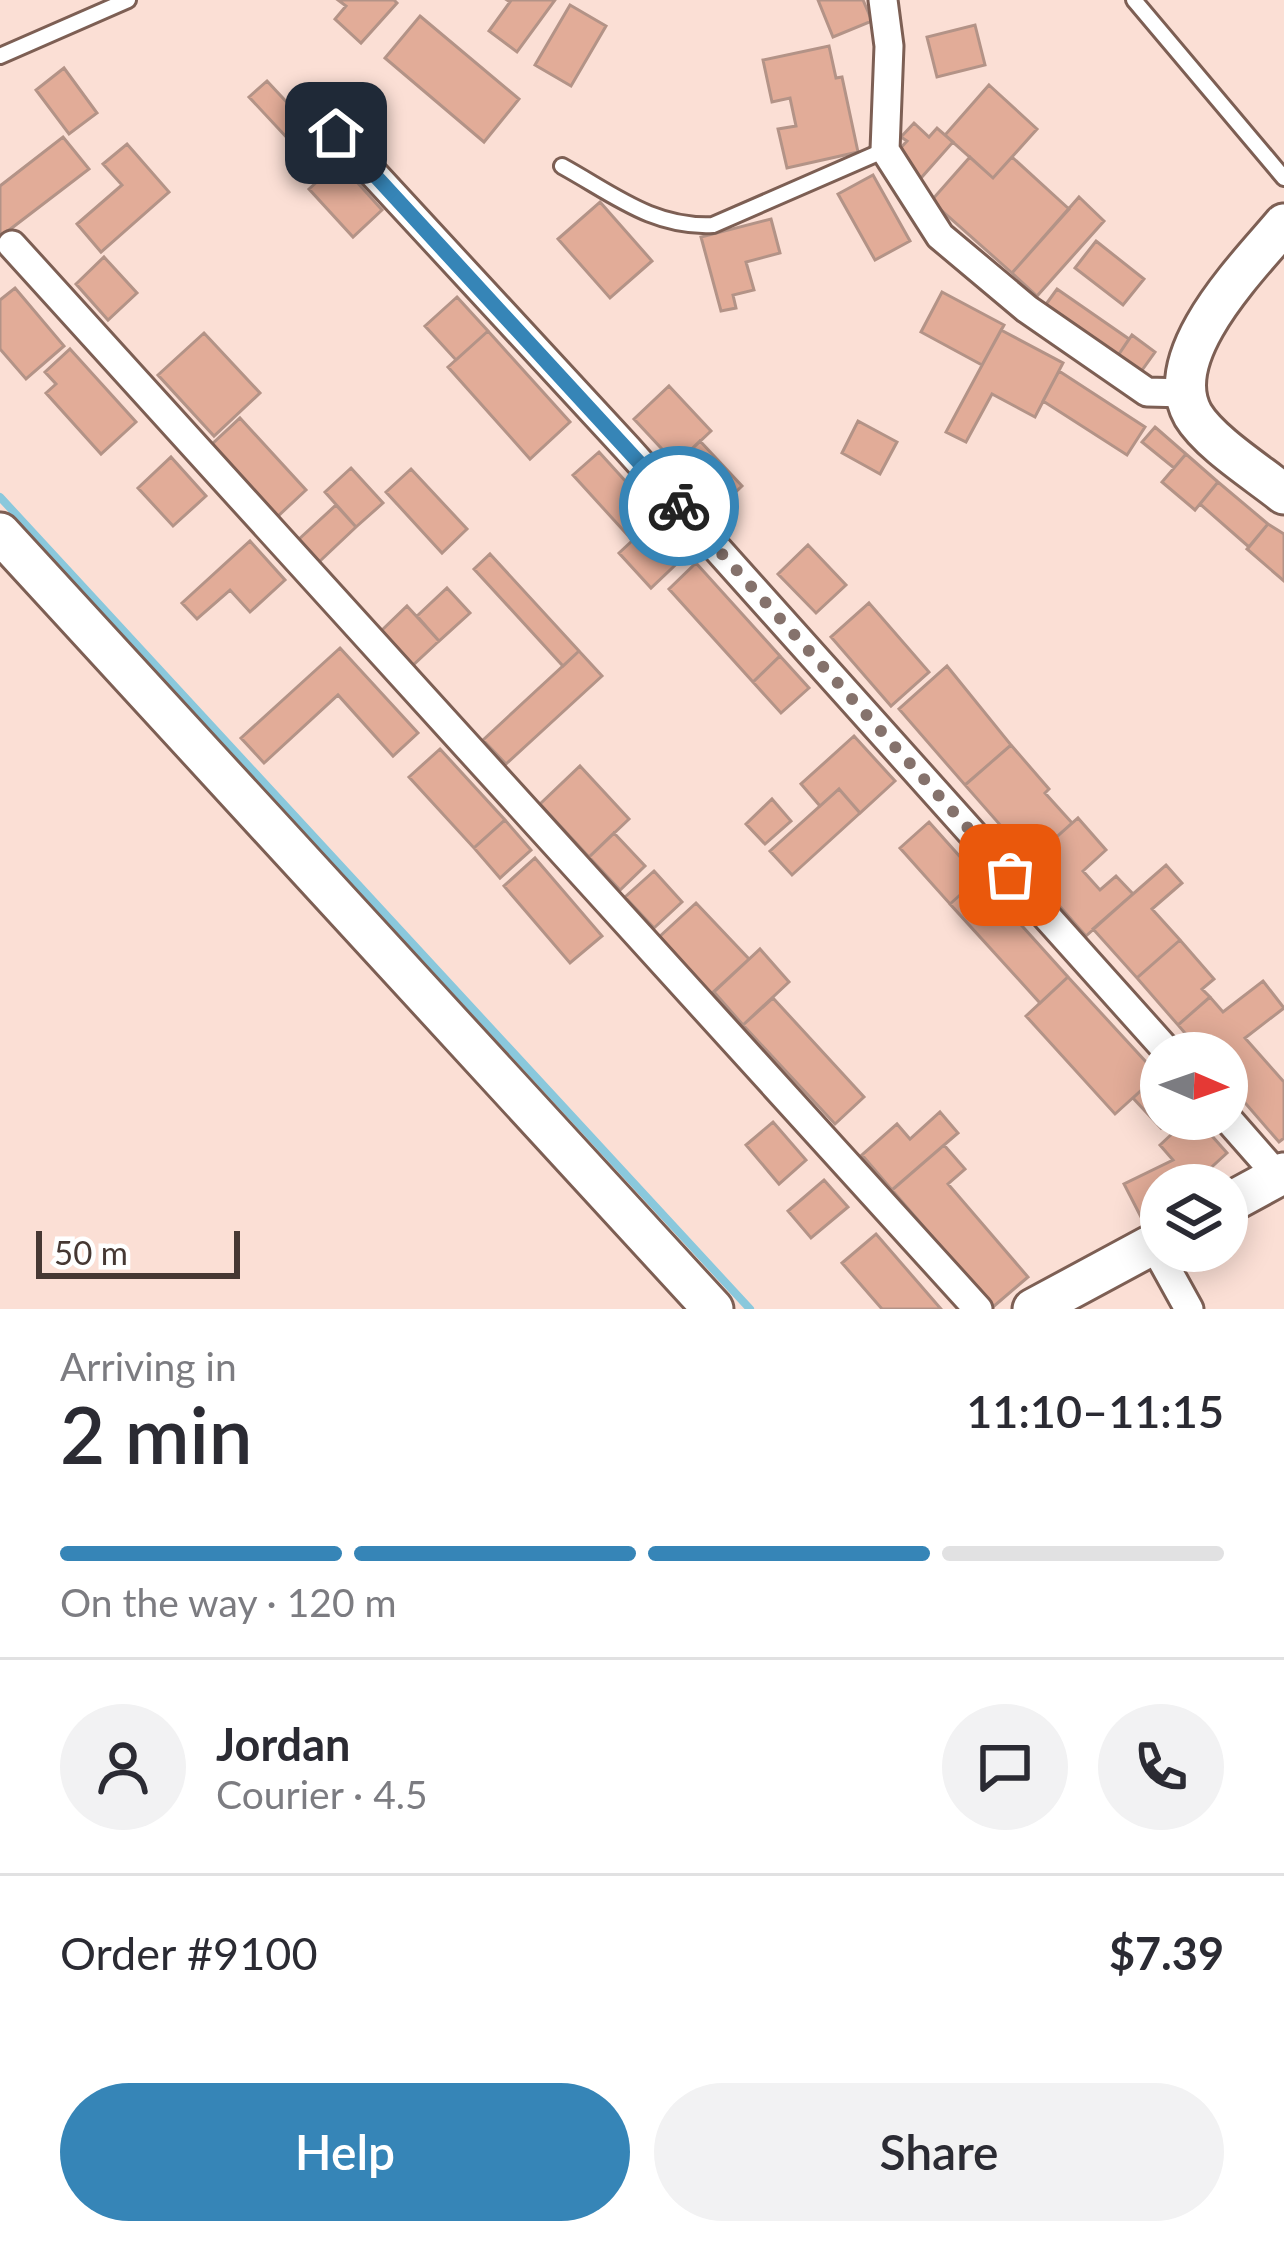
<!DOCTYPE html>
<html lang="en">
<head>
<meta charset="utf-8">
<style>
	body { margin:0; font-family:Lato,sans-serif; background:#f2f2f3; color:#2b2b33; height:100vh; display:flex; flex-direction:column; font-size:45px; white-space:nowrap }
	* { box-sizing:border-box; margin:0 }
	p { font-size:39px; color:#7c7c81 }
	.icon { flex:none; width:66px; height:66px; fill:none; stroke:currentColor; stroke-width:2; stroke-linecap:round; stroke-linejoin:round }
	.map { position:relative; height:1309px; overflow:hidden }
	.details { display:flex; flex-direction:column; background:#fff; flex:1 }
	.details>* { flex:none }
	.needle { width:78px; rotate:92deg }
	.fabs { position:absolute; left:1140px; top:1032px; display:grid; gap:24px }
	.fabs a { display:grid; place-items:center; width:108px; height:108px; border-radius:50%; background:#fff; box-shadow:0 6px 30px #0003; font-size:60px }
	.scale { position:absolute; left:36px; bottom:30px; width:204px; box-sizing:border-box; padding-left:12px; border:6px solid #463833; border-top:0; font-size:33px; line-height:42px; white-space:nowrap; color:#463833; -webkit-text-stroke:9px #fff; paint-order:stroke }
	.pin { position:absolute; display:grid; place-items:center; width:102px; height:102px; color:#fff; margin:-51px; border-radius:24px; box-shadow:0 6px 18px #0006 }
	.courier { position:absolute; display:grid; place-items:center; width:120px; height:120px; margin:-60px; border:9px solid #3685b7; border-radius:50%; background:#fff; color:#222; box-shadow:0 3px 15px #0007 }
	.overview em { font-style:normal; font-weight:600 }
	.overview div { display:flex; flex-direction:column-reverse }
	.overview { display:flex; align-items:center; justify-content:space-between; height:204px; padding:0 60px }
	h1 { font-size:78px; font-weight:600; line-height:90px }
	.bar { display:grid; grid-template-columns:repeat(4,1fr); gap:18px 12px; align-content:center; height:144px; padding:0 60px }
	.bar i { height:15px; border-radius:9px; background:#e1e1e2 }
	.bar .on { background:#3685b7 }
	.bar p { grid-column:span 4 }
	.line { display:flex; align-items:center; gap:30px; padding:0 60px; border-top:3px solid #e1e1e2 }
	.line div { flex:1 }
	.round { display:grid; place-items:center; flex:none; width:126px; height:126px; border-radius:63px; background:#f2f2f3 }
	.button { display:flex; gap:24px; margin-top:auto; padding:24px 60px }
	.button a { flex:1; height:138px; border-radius:72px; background:#3685b7; color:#fff; font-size:48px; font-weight:600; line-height:138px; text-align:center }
	.button a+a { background:#f2f2f3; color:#2b2b33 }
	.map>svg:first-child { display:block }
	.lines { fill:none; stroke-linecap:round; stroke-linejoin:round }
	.stream { stroke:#8ac8dc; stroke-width:8 }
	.building { fill:#e2ac98; stroke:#b39387; stroke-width:3 }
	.lane-casing { stroke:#7d5f54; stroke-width:20 }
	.street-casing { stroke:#7d5f54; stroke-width:33 }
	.secondary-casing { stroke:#7d5f54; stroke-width:45 }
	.lane { stroke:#fff; stroke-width:14 }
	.street { stroke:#fff; stroke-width:27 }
	.secondary { stroke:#fff; stroke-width:39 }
	.done { stroke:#85726c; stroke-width:12; stroke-dasharray:0 21.6 }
	.route { stroke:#3685b7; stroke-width:15 }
</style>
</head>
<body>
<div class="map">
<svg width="1284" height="1309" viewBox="0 0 1284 1309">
	<rect width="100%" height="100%" fill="#fbdfd5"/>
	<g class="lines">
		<!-- stream -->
		<path class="stream" d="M0 497 750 1309"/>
	</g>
	<!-- building -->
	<path class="building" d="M338 0H394L397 3 361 43 335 19 346 6Z
		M507 0H555L517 52 489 31 510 2Z
		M818 0H863L872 21 833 37Z
		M570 5 606 26 571 86 535 65Z
		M420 16 519 99 484 142 385 58Z
		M975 25 985 65 937 77 927 37Z
		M829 46 836 78 842 77 858 152 787 168 778 129 796 126 790 98 772 102 763 60Z
		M64 68 97 113 69 134 36 90Z
		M267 81 307 124 289 140 249 97Z
		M989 85 1037 129 993 178 945 135Z
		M914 123 929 137 937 128 953 142 921 178 895 154 907 141 901 137Z
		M63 137 89 169 0 237V186Z
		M127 144 169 192 101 252 77 224 122 185 103 164Z
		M970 157 993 178 1012 157 1069 209 1012 273 931 201Z
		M339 162 382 210 353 237 309 189Z
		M873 175 910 241 875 260 838 194Z
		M1079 197 1104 221 1037 296 1012 273Z
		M600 202 652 261 610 298 558 239Z
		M771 219 780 253 746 262 754 290 733 295 736 308 721 311 701 237Z
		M1096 241 1144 279 1123 305 1075 268Z
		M104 257 137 293 108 320 76 284Z
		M15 288 64 346 26 379 0 349V300Z
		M1057 289 1129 339 1117 357 1044 307Z
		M942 292 1004 325 982 365 921 332Z
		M457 297 488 331 456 360 425 326Z
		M1001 330 1063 363 1035 417 992 394 966 442 946 432Z
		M488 331 570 422 530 459 448 367Z
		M204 333 260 393 214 436 158 375Z
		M1132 335 1155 352 1140 373 1117 357Z
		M70 349 136 422 101 454 46 393 56 384 45 372Z
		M1059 371 1145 427 1127 455 1043 401Z
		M669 386 711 431 676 464 634 419Z
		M240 418 306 490 277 517 211 445Z
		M858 421 897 442 880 474 842 453Z
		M1155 427 1186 454 1174 468 1142 442Z
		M700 441 742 486 718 509 676 464Z
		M599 452 658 517 632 540 573 475Z
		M1186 454 1218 482 1195 510 1162 482Z
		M171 457 206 496 173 526 138 488Z
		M351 468 383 503 356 527 325 492Z
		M411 469 467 529 442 553 386 492Z
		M1218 482 1268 524 1249 547 1200 504Z
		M336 505 356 527 319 562 298 540Z
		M658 517 689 552 651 588 619 553Z
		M1268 524 1284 534V581L1247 549Z
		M250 541 285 580 250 612 230 590 197 619 182 603Z
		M808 545 846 585 816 613 778 574Z
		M490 554 579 651 563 666 474 569Z
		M696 563 780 656 753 682 669 589Z
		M447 588 470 613 439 641 417 616Z
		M869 603 929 672 891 706 831 637Z
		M407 606 439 641 412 666 381 631Z
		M340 648 418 733 393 756 338 695 264 763 241 738Z
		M579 651 602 676 506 764 483 740Z
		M780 656 809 688 781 713 753 682Z
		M947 666 1011 745 965 785 899 709Z
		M854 736 895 781 860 813 839 789 820 806 801 784Z
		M1011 745 1049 789 1045 793 1072 823 1031 860 965 785Z
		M440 749 505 820 474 848 409 777Z
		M580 766 629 819 589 857 540 804Z
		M839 789 860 813 792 875 770 851Z
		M772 799 791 821 765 844 746 824Z
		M1078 818 1106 850 1083 871 1100 890 1116 876 1133 894 1086 936 1024 866Z
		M505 820 531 850 500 878 474 848Z
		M929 822 979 878 950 904 900 848Z
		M614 833 645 866 620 890 589 857Z
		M535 858 602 936 570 963 504 886Z
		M1166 865 1182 883 1152 909 1180 940 1137 978 1093 929Z
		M654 871 682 902 654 928 625 897Z
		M979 878 1068 977 1040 1003 950 904Z
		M696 903 749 959 711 994 658 938Z
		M1180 940 1214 979 1202 989 1210 997 1178 1025 1137 978Z
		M760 949 789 982 743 1025 714 992Z
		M1068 977 1158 1075 1115 1114 1026 1016Z
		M1263 981 1284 1008 1245 1038 1284 1082V1138L1279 1142 1227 1082V1053H1202L1178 1025 1210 997 1223 1012Z
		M773 998 864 1097 835 1124 743 1025Z
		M1158 1075 1161 1119H1170L1161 1128 1133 1098Z
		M940 1112 958 1133 892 1190 862 1155 897 1124 910 1139Z
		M1188 1119H1197L1227 1153 1203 1175 1207 1185H1161V1208L1141 1217 1124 1184 1173 1160 1160 1145Z
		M773 1122 806 1160 779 1184 746 1145Z
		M944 1145 965 1169 948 1184 1028 1277 993 1307 892 1190Z
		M824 1180 848 1207 811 1238 788 1211Z
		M876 1234 941 1309H882L842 1263Z"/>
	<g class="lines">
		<defs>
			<path id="lane" d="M1134 0 1284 178
				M0 56 128 0
				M562 166C613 194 653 228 713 225L885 150"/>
			<path id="street" d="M883 0 889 46 885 150 940 236 1027 309 1147 392 1186 393
				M336 133 627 448 1169 1053
				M12 245 978 1309
				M1227 1118 1278 1176
				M1153 1244 1189 1309"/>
			<path id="secondary" d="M1284 224C1249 266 1159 355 1193 415 1210 443 1258 473 1284 494
				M0 533 713 1309
				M1227 1204 1284 1173
				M1033 1309 1161 1240"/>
		</defs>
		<!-- lane casing -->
		<use href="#lane" class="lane-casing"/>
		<!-- street casing -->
		<use href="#street" class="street-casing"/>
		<!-- secondary casing -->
		<use href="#secondary" class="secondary-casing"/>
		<!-- lane -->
		<use href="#lane" class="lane"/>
		<!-- street -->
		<use href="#street" class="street"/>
		<!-- secondary -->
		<use href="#secondary" class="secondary"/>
	</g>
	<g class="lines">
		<!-- done -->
		<path class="done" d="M679 506 1010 875"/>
		<!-- route -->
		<path class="route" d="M336 133 679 506"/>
	</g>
</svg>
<div class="fabs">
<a><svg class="needle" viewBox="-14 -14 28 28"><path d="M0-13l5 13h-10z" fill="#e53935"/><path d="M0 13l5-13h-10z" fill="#7c7c81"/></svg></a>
<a><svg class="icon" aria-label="layers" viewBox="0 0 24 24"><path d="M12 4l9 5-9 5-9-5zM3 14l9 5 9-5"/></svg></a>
</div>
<div class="scale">50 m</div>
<div class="pin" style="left:1010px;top:875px;background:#ea580c"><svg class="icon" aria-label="bag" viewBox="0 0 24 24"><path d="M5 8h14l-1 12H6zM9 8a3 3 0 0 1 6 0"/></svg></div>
<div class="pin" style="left:336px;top:133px;background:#1f2937"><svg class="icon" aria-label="home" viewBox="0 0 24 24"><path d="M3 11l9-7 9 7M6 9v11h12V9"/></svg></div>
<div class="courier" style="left:679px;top:506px"><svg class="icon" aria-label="bike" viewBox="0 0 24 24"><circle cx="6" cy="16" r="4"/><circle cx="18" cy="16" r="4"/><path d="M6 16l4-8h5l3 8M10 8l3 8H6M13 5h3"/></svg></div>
</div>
<section class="details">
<div class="overview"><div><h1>2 min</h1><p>Arriving in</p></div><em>11:10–11:15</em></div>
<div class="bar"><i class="on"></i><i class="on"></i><i class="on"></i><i></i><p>On the way · 120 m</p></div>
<div class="line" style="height:216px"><a class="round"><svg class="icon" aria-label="person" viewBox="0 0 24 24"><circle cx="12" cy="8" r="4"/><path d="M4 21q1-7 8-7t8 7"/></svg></a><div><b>Jordan</b><p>Courier · 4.5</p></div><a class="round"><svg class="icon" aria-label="chat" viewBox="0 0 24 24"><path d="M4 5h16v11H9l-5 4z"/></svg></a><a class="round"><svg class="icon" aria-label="phone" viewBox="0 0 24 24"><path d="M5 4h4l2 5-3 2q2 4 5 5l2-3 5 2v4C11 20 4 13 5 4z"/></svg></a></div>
<div class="line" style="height:156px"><div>Order #9100</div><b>$7.39</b></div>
<div class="button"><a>Help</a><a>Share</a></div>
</section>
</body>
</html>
